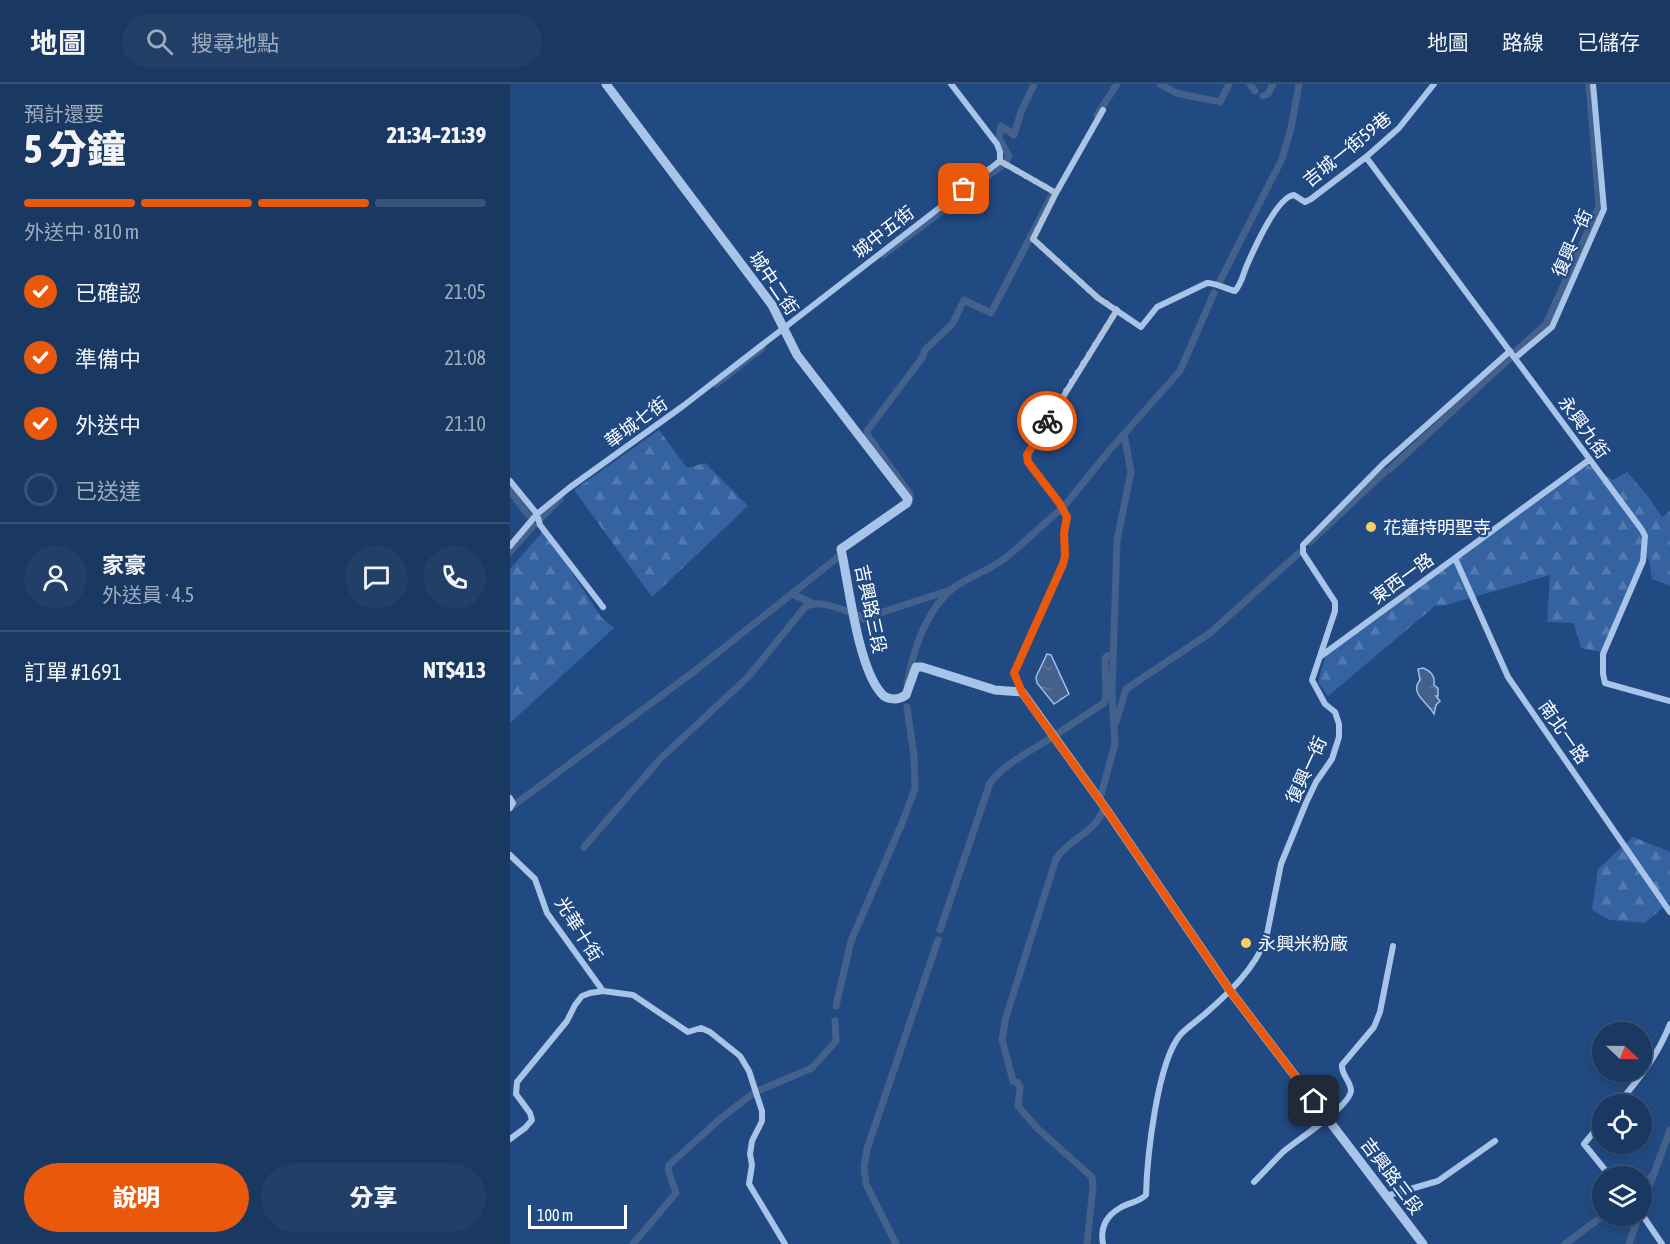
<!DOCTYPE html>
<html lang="zh-TW">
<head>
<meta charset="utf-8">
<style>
	body { margin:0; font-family:"Asap Condensed","Noto Sans TC",sans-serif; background:#223f68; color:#f1f3f6; height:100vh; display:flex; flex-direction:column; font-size:22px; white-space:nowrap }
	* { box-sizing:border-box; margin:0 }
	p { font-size:20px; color:#9facbe }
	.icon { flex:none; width:33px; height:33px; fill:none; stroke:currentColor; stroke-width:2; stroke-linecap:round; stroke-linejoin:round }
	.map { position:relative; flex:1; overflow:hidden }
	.details { display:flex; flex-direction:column; background:#193862; width:510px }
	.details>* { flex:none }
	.needle { width:39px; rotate:112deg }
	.buttons { position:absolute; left:1082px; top:938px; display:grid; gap:12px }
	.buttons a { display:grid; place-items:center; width:60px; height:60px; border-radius:50%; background:#193862; box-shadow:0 3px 9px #0003,0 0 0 2px #375277; font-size:30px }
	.scale { position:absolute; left:18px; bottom:15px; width:99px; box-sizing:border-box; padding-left:6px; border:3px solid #fff; border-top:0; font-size:16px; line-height:21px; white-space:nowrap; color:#fff; -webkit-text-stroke:4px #214a83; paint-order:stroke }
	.pin { position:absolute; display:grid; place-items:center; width:51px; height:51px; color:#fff; margin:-26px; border-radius:12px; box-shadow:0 3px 9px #0006 }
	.courier { position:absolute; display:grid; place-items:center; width:60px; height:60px; margin:-30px; border:4px solid #ea580c; border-radius:50%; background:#fff; color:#222; box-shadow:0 2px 8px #0007 }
	.headline em { font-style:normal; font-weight:800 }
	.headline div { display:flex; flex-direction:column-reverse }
	.headline { display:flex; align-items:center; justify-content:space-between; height:102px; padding:0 24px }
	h1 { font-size:39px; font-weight:800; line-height:45px }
	.bar { display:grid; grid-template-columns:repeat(4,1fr); gap:9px 6px; align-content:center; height:72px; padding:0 24px }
	.bar i { height:8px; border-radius:4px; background:#375277 }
	.bar .on { background:#ea580c }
	.bar p { grid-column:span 4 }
	.line { display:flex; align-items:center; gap:15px; padding:0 24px; border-top:2px solid #375277 }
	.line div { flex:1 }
	.round { display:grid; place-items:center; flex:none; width:63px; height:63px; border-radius:32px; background:#223f68 }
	ol { padding:0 24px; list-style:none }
	li { display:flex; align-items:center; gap:18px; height:66px }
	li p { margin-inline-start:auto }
	li .icon { padding:6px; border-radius:50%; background:#ea580c; color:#fff; stroke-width:4 }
	li:last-child { color:#9facbe }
	li i { width:33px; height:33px; border:3px solid #375277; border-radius:50% }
	.primary-button { display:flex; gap:12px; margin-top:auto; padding:12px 24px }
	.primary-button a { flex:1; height:69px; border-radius:36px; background:#ea580c; color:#fff; font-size:24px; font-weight:800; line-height:69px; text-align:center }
	.primary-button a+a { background:#223f68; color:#f1f3f6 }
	header { display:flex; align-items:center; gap:36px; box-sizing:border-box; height:84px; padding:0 30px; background:#193862; border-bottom:2px solid #375277 }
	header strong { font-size:28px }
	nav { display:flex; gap:33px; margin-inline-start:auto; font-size:21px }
	.search { width:420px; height:54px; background:#223f68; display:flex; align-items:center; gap:15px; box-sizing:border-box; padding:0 21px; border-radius:33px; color:#9facbe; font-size:22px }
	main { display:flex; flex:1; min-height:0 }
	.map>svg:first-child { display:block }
	.forest { fill:url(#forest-firs) }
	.water { fill:url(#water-ripples); stroke:#9dbfea; stroke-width:1.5 }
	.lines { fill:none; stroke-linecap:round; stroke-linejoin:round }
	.canal { stroke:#43618a; stroke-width:7 }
	.minor { stroke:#a9c4e9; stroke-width:6 }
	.tertiary { stroke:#a9c4e9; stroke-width:9 }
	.done { stroke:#b1c0d4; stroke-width:6; stroke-dasharray:0 10.8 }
	.route { stroke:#ea580c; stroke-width:8 }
	.poi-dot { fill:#f5d06b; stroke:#214a83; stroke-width:2 }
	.labels { text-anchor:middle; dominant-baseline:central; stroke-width:4.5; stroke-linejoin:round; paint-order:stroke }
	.street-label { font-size:18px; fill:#fff; stroke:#214a83 }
	.poi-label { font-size:18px; fill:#fff; stroke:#214a83; text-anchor:start }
</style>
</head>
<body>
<header>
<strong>地圖</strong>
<div class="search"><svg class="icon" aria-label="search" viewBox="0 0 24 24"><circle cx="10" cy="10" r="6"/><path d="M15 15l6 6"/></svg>搜尋地點</div>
<nav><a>地圖</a><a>路線</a><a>已儲存</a></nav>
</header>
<main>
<section class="details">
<div class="headline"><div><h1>5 分鐘</h1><p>預計還要</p></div><em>21:34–21:39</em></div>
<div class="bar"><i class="on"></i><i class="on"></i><i class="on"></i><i></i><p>外送中 · 810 m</p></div>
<ol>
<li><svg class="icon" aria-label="check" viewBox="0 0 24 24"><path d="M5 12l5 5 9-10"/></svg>已確認<p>21:05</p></li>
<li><svg class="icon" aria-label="check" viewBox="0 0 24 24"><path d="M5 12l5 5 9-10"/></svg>準備中<p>21:08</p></li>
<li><svg class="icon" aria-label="check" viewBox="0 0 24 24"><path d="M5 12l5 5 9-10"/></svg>外送中<p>21:10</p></li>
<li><i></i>已送達</li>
</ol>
<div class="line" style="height:108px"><a class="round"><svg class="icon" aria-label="person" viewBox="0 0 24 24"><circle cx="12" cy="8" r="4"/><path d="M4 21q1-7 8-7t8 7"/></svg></a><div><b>家豪</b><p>外送員 · 4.5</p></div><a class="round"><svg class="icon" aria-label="chat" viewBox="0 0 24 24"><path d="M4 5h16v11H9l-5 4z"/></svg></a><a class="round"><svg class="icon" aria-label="phone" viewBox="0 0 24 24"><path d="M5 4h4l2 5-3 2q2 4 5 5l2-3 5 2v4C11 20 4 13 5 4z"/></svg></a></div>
<div class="line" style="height:78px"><div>訂單 #1691</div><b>NT$413</b></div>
<div class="primary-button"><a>說明</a><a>分享</a></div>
</section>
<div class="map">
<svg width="1160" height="1160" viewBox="0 0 1160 1160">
	<defs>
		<pattern id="forest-firs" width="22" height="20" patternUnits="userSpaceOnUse" patternTransform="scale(1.5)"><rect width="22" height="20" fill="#3563a1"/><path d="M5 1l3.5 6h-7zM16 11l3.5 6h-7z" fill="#537aaf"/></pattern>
		<pattern id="water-ripples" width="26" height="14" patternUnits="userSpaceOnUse" patternTransform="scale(1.5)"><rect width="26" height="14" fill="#43618a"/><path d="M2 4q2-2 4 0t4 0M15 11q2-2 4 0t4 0" fill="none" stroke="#5f799c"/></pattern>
	</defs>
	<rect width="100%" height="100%" fill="#214a83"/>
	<!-- forest -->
	<path class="forest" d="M149 346 177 384 195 379 238 422 142 513 64 406Z
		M1078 381 1103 396 1117 388 1137 411 1152 433 1160 427V502L1142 495 1139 476 1136 474 1092 568 1071 564 1064 539 1037 538 1040 491 936 521 925 522 818 612 808 598 817 567Z
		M34 446 91 533 104 544 0 639V485Z
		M1123 753 1160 768V817L1135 839 1100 836 1082 826 1088 785Z"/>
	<!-- water -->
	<path class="water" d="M537 570 541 571 559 610 544 620 527 599 526 593Z
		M913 584C922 588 925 592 924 601L928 604V612H926L930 617 926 621 924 630C918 619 899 609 910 596L908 585Z"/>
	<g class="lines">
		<!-- canal -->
		<path class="canal" d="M650 0 666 9 705 17
			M740 0 745 7
			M753 12 758 10 763 0
			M710 18 719 0
			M587 31 607 0
			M496 77 499 72 489 55 491 42 504 51 511 28 524 0
			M373 171 459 107 491 82
			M708 201 772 75 781 44 789 0
			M1006 267 1036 240 1089 122 1079 0
			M206 300 252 264
			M880 385 1001 273
			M0 407 18 431
			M400 417V410L358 352 357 347 412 274 415 266 443 239 454 216 481 229 542 111
			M556 420 598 368 670 287 704 209
			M30 435 50 415
			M800 458 875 388
			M0 468 24 441
			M282 510 302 519
			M348 531 355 536 361 532 440 506
			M397 600C403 567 415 528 442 505 457 493 478 487 494 475 513 460 531 442 550 426
			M606 638 616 605 700 549 789 469
			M547 650 594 619 596 613 595 576 596 573 602 570
			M591 711 605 660 602 609 607 456 621 388 614 350
			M0 724 186 586 328 473
			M74 763 150 675 238 593 295 523C308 515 326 524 341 528
			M430 846 480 699C495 679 521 667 541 654
			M326 922 341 857 392 739 405 705 404 672 397 623
			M250 1006 302 984 326 957 325 937
			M1131 1101 1141 1093
			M1131 1125 1160 1046
			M123 1160 166 1109 158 1086 159 1081 211 1034 245 1008
			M386 1160 356 1100 354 1083 357 1065 428 856
			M577 1160 583 1103 582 1093 528 1045 508 1022 510 1003 508 999 503 997 492 955 496 933 546 775C558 756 582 750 592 729
			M1055 1160 1094 1131
			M1119 1160 1128 1134"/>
		<!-- minor -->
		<path class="minor" d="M441 0 487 60 490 68V77L546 109 523 155 588 214 631 243 647 223 697 199C706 199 716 205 725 207 732 199 733 190 737 181 744 165 767 113 784 111L795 118 801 115 856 73 889 44 924 0
			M856 73 1132 446 1135 452 1133 477 1093 570V590L1095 599 1160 617
			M546 109 593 26
			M1005 274 1042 243 1094 125 1083 0
			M0 397 27 430 30 441 93 523
			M0 462 27 430 59 404 173 322 490 77
			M945 474 998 593 1160 828
			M811 572 1079 376
			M512 608 504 589 553 480 555 472 554 449 557 433 550 420 518 378 517 371 607 226
			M0 714 3 719 0 724
			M0 771 25 795 37 829 93 907
			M1108 1020C1129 995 1148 971 1160 940
			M1092 1038 1074 1060 1100 1092
			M0 1055 15 1044 22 1036 20 1029 6 1010 7 998 57 937 65 921 72 912 80 909 93 907 123 911 178 948 191 944 200 948 230 972 239 987 252 1027V1037L242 1057 240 1070 242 1081 239 1100 275 1160
			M744 1098C754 1088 763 1078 773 1068 787 1056 839 1023 841 1007 841 997 831 991 832 981L864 943 870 928 883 862
			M876 1112 928 1097 985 1057
			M1131 1129 1152 1160
			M593 1160C590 1144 596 1132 610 1124 619 1118 628 1119 636 1111 637 1074 647 977 671 950 678 943 688 936 696 929 720 908 744 885 756 855L771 780 796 719 806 698 822 675 829 653V640L825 628 815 620 802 596 825 527V518L793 469V461L873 380 1000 267"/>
		<!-- tertiary -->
		<path class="tertiary" d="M96 0 262 221 287 271 398 415 397 419 331 465C339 502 348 583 371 609 377 617 389 616 396 611L406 583H412L485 606 512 608 596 725 721 908 913 1160"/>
	</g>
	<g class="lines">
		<!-- done -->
		<path class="done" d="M454 105 490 77 546 109 523 155 588 214 607 226 537 337"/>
		<!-- route -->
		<path class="route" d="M537 337 517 371 518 378 550 420 557 433 554 449 555 472 553 480 504 589 512 608 523 624 596 725 721 908 804 1017"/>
	</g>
	<!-- markers -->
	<g class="poi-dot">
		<circle cx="861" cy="443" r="6"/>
		<circle cx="736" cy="859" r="6"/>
	</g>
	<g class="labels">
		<!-- street labels -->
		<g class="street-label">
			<text transform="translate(837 65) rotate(-39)">吉城一街59巷</text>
			<text transform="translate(373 148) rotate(-38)">城中五街</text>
			<text transform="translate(1062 159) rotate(-66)">復興一街</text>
			<text transform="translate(264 199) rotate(56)">城中二街</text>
			<text transform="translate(126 338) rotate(-36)">華城七街</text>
			<text transform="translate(1074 343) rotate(54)">永興九街</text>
			<text transform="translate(892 494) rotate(-36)">東西一路</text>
			<text transform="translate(361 525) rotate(78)">吉興路三段</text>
			<text transform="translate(1054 648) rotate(55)">南北一路</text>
			<text transform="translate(796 686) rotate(-65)">復興一街</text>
			<text transform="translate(69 845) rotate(58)">光華十街</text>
			<text transform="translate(882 1092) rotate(53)">吉興路三段</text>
		</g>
		<!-- poi labels -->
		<g class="poi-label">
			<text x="873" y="443">花蓮持明聖寺</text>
			<text x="748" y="859">永興米粉廠</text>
		</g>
	</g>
</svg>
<div class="buttons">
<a><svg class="needle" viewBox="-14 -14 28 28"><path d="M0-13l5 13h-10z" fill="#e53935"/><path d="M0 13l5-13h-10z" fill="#9facbe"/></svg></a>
<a><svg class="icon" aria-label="locate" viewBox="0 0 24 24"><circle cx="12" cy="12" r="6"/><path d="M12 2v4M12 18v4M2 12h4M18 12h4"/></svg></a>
<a><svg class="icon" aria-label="layers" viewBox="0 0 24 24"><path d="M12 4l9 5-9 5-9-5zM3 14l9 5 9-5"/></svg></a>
</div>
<div class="scale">100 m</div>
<div class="pin" style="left:454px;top:105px;background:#ea580c"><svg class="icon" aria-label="bag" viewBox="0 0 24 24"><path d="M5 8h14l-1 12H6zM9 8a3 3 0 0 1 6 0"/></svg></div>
<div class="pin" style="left:804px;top:1017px;background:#1f2937"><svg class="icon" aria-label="home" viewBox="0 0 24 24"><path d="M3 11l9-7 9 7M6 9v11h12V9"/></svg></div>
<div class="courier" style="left:537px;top:337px"><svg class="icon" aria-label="bike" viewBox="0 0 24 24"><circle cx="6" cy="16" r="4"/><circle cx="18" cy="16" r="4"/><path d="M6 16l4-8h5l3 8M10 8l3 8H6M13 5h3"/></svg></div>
</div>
</main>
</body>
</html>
